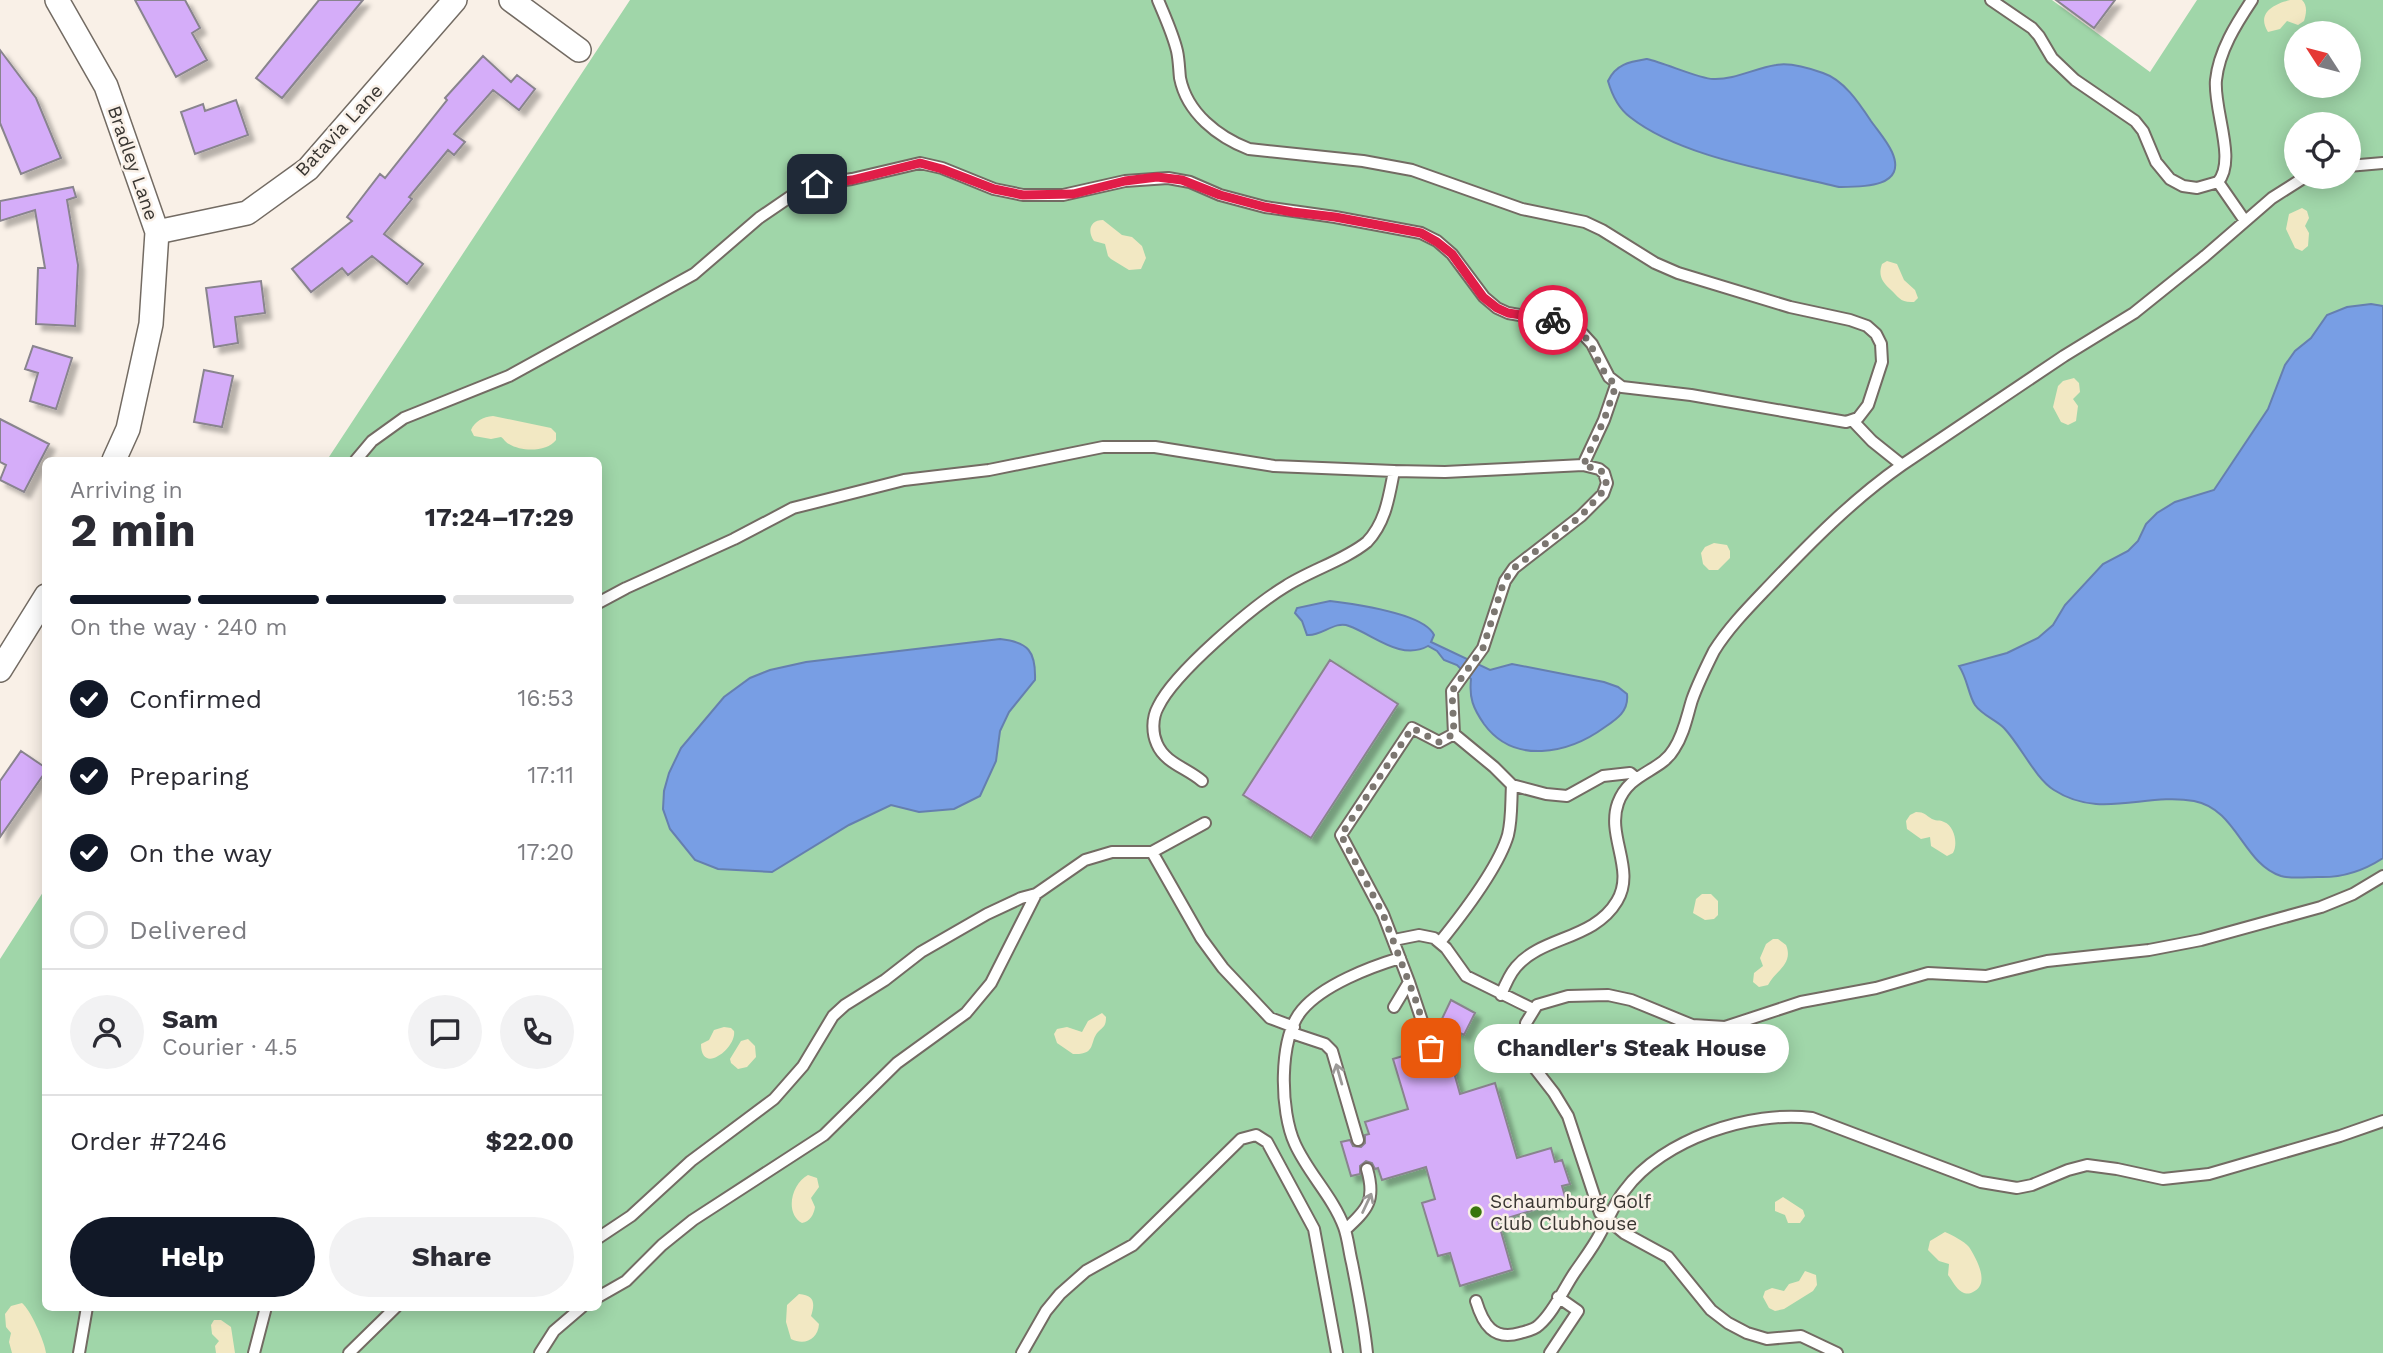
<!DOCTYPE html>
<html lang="en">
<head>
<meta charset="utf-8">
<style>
	body { margin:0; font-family:"Work Sans",sans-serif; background:#f2f2f3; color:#2b2b33; height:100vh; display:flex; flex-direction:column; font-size:26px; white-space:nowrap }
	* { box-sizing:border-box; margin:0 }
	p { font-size:23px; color:#7c7c81 }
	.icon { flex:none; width:38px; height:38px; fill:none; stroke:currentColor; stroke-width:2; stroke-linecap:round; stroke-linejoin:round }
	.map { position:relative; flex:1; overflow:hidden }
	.details { position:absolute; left:42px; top:457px; width:560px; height:854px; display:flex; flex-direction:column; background:#fff; border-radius:10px; box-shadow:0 4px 18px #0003 }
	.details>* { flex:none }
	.needle { width:46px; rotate:306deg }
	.tools { position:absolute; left:2284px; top:21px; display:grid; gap:14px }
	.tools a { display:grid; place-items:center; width:77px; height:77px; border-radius:50%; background:#fff; box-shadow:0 4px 18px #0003; font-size:35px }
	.pin { position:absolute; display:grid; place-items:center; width:60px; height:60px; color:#fff; margin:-30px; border-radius:14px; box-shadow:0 4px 10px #0006 }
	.courier { position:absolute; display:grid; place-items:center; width:70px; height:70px; margin:-35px; border:5px solid #e11d48; border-radius:50%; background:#fff; color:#222; box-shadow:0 2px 9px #0007 }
	.bubble { position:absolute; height:49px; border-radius:24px; background:#fff; box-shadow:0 4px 18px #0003; font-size:23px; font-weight:700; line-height:49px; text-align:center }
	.summary em { font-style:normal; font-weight:700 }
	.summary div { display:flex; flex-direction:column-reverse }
	.summary { display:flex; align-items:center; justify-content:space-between; height:119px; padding:0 28px }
	h1 { font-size:46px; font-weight:700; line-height:52px }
	.bar { display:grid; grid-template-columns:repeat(4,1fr); gap:10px 7px; align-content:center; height:84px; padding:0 28px }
	.bar i { height:9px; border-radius:5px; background:#e1e1e2 }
	.bar .selected { background:#111827 }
	.bar p { grid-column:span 4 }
	.line { display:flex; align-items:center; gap:18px; padding:0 28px; border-top:2px solid #e1e1e2 }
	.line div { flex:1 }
	.round { display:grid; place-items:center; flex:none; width:74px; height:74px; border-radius:37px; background:#f2f2f3 }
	ol { padding:0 28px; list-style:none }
	li { display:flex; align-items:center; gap:21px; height:77px }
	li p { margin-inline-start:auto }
	li .icon { padding:7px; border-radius:50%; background:#111827; color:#fff; stroke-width:4 }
	li:last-child { color:#7c7c81 }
	li i { width:38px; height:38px; border:4px solid #e1e1e2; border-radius:50% }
	.button { display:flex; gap:14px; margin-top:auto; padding:14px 28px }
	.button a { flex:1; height:80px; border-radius:42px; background:#111827; color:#fff; font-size:28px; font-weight:700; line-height:80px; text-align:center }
	.button a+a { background:#f2f2f3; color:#2b2b33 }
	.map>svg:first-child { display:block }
	.green { fill:#a0d6a9; fill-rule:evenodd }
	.sand { fill:#f2e8c3 }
	.water { fill:#789ee4; stroke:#657faf; stroke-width:2 }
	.building { fill:#d5adf9; stroke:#89848e; stroke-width:2; filter:url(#shadow) }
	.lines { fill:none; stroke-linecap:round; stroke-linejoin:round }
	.lane-casing { stroke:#736b63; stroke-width:14 }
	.street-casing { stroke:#736b63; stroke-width:26 }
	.lane { stroke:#fff; stroke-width:10 }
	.street { stroke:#fff; stroke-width:23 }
	.oneway { stroke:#9c9a98 }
	.done { stroke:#7c7771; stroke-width:7; stroke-dasharray:0 12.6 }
	.route { stroke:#e11d48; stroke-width:9 }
	.poi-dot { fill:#39760d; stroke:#f9f0e7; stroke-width:2.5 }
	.labels { text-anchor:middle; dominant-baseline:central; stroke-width:5; stroke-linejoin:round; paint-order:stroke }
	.street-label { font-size:19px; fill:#393632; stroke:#f9f0e7 }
	.poi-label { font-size:19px; fill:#393632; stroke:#f9f0e7; text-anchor:start }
</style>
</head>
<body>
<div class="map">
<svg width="2383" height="1353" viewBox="0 0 2383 1353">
	<defs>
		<filter id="shadow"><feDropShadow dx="6" dy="6" stdDeviation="2" flood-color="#0004"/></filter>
	</defs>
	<rect width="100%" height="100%" fill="#f9f0e7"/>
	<!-- green -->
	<path class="green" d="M630 0H2052L2150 72 2197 0H2383V1353H0V959L45 889 46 1307H598V460H327ZM2296 33H2348V86H2296ZM2296 124H2348V177H2296Z"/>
	<!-- sand -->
	<path class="sand" d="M2290 0H2302C2308 6 2306 14 2304 21L2298 25 2287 21 2280 29 2268 32C2256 13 2274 4 2290 0Z
		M2302 208 2307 211 2309 218 2305 226 2309 233 2308 246 2302 251 2295 248 2286 229 2289 214Z
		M1103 220 1122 235 1132 237 1142 246 1146 258 1141 269 1129 270 1111 259 1108 256 1105 244 1094 241C1087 231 1090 220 1103 220Z
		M1887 261 1897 264 1904 280 1915 290 1918 298 1914 302C1900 303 1899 297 1890 289 1882 282 1878 275 1882 264Z
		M2074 378 2079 383 2080 392 2073 399 2078 406 2076 421 2068 425 2061 422 2053 407 2058 386 2063 381Z
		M493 416 551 428 556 433V440C547 452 522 452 509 444 506 443 504 439 501 437L491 439 474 436 471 430C475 421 483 417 493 416Z
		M1714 543 1727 545 1730 551V558L1718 570H1709L1703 564 1701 553 1705 547Z
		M1916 812C1925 812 1925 815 1932 819 1938 822 1939 819 1944 822 1955 826 1958 845 1953 853L1947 856 1931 846 1930 837 1921 839 1907 829 1906 821 1910 815Z
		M1702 894H1711L1718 901V915L1714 919 1705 920 1693 913 1696 899Z
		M1773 939H1778L1786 945C1794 964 1775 971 1768 985L1759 987 1753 982 1754 973 1763 966 1760 958 1766 944Z
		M1102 1013 1106 1017C1106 1026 1104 1026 1098 1032 1089 1042 1097 1055 1073 1054L1057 1043 1054 1034 1057 1029 1067 1027 1082 1032 1088 1021Z
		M724 1027 731 1028 734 1031C737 1048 701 1076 701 1044L709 1040 714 1030Z
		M748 1039 755 1046 756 1057 747 1067 738 1069 731 1063 730 1059 741 1041Z
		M808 1175 817 1178 819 1187 811 1198 815 1207C814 1214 810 1222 802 1223 784 1213 792 1183 808 1175Z
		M1783 1197 1803 1210 1805 1216 1800 1223H1788L1785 1215 1775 1211V1202Z
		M1945 1232C1952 1235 1964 1241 1969 1247 1976 1258 1991 1284 1973 1292 1969 1294 1966 1294 1962 1292 1956 1289 1952 1280 1948 1275L1949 1264 1939 1261 1928 1250 1930 1241Z
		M1805 1271 1816 1275 1817 1285 1813 1291 1784 1309 1775 1311 1769 1308 1763 1297 1765 1291 1772 1288 1784 1291 1789 1284 1799 1281Z
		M799 1294C815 1295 815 1304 811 1316L819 1324C818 1339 805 1346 791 1339L786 1322 787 1305Z
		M22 1303C30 1309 45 1342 46 1353H12L9 1342 11 1333 6 1327 5 1314 11 1306Z
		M214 1320H221L231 1327 235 1353H216L215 1346 219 1341 212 1334 211 1325Z"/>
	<!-- water -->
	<path class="water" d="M1647 59C1665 63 1700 79 1713 79 1735 80 1755 68 1776 65 1790 62 1809 68 1823 73 1844 80 1859 103 1871 121 1878 131 1887 141 1892 152 1908 188 1861 187 1839 187 1775 171 1682 158 1630 117 1618 108 1612 95 1608 81 1616 64 1629 62 1647 59Z
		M2371 304 2383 306V858C2363 871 2342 878 2318 877 2307 877 2292 879 2281 876 2243 864 2237 809 2194 801 2146 792 2100 820 2054 790 2035 778 2021 746 2004 728 1996 720 1982 715 1975 705 1968 694 1968 680 1959 666L2007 653 2038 638 2053 625 2065 605 2103 564 2128 551 2138 541 2146 524 2157 513 2175 502 2214 490 2268 409 2285 365 2295 351 2311 338 2327 315 2347 307Z
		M1330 601C1354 604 1424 613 1434 635L1431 642 1490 670 1512 664 1604 682 1618 687 1627 694C1629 711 1617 719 1605 727 1568 754 1514 765 1484 724 1473 708 1469 698 1471 679L1457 665 1444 660 1437 651 1428 646C1401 661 1374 635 1349 626 1335 620 1321 637 1307 635L1302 621 1295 613 1297 608Z
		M1000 639C1028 642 1036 651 1035 680L1009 712 1000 731 996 761 980 796 954 809 919 812 891 805 849 825 772 872 718 869 695 860 670 829 663 809 664 791 669 773 681 748 724 697 750 678 770 670 806 662Z"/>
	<!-- building -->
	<path class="building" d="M135 0H185L200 28 192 33 207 60 176 77Z
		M319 0H363L282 98 256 78Z
		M2056 0H2115L2094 28Z
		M0 50 36 98 61 158 21 174 0 123Z
		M483 56 511 82 517 75 535 89 519 110 493 90 454 134 465 142 454 155 448 150 409 197 412 199 384 234 423 264 407 284 372 256 348 275 342 268 311 292 292 269 352 221 347 217 380 174 385 178 447 100 445 98Z
		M236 100 248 135 195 154 181 112 203 104 205 111Z
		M73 187 76 197 67 200 78 265 75 326 36 324 38 268H45L35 210 0 221V201Z
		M261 281 265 313 235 317 238 343 214 347 206 288Z
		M33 346 72 358 56 409 30 401 38 373 25 369Z
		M204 370 233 376 222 427 194 422Z
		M0 419 49 444 24 492 0 480 6 465 0 462Z
		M1330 660 1398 704 1311 838 1243 795Z
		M21 751 46 768V771L0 837V781Z
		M1451 1000 1475 1013 1464 1035 1440 1023Z
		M1446 1044 1460 1094 1495 1083 1517 1158 1551 1148 1555 1162 1562 1160 1570 1184 1562 1186 1566 1200 1498 1221 1512 1270 1460 1286 1450 1253 1438 1256 1422 1203 1435 1199 1426 1167 1382 1180 1378 1168 1375 1169 1372 1163 1366 1161 1360 1166V1174L1351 1176 1341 1142 1350 1140 1353 1146 1361 1147 1365 1143V1135L1369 1134 1365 1122 1408 1109 1393 1059 1423 1050 1426 1054 1433 1056 1437 1053 1439 1046Z"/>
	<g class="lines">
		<defs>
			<path id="lane" d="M1991 0 2032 28 2039 36 2052 58 2075 80 2135 121 2143 131 2156 162 2170 179 2183 186 2197 188 2218 182C2237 160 2213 109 2216 80 2219 51 2236 24 2252 0
				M2348 166 2383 163
				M2218 182 2245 221
				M1853 421 1872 441 1902 465
				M356 460 372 441 404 418 509 376 694 274 759 218 800 190 817 184 852 179 920 163 942 168 994 189 1023 195H1063L1125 181 1168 178 1190 182 1220 195 1265 207 1335 217 1421 233 1437 241 1452 254 1484 297 1497 308 1508 313 1555 321 1582 333 1592 344 1609 377 1622 387 1691 395 1846 422 1858 418 1868 405 1882 362 1881 344 1876 334 1867 326 1850 320 1790 307 1678 273 1655 263 1602 230 1585 222 1522 209 1412 170 1363 161 1249 149C1218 137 1187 113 1180 78 1179 69 1179 60 1177 51 1173 34 1165 17 1158 0
				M1583 465 1604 420 1616 385
				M598 603 626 588 734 539 793 508 904 480 989 470 1103 447H1155L1274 466 1394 471 1445 472 1583 465 1599 469 1604 473 1607 483 1603 494 1581 516 1514 568 1505 581 1483 648 1452 691 1454 734
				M1454 734 1494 767 1512 785 1546 794 1567 796 1603 776 1630 773 1636 778
				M1202 781C1187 768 1165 763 1157 744 1152 733 1152 718 1158 707 1174 673 1253 606 1286 586 1311 570 1345 560 1367 542 1386 522 1389 496 1394 471
				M1152 852 1201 938 1223 968 1270 1018 1294 1027
				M1394 940 1419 935 1434 938 1446 948 1466 976 1533 1009
				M1440 942C1461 916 1499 866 1508 835 1512 819 1511 802 1512 785
				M1409 982 1431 1048
				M1501 995C1505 985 1509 975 1516 967 1542 936 1594 940 1617 901 1636 870 1606 836 1618 803 1629 772 1661 772 1674 749 1684 734 1687 716 1692 700 1698 683 1706 667 1714 651 1729 627 1749 607 1769 586 1811 542 1852 500 1902 465L2064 356 2134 313 2205 256 2272 198 2305 177
				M1394 1007 1409 982 1383 914 1341 835 1412 728 1439 742 1454 734
				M1292 1033 1325 1044 1332 1051 1358 1140
				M1345 1230C1368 1209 1376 1200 1367 1169
				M598 1238 631 1216 691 1161 774 1099 803 1066 833 1016 845 1005 885 980 921 952 987 914 1021 898 1036 894 1085 860 1112 852H1152L1205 823
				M598 1297 626 1281 662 1245 693 1220 824 1135 897 1063 966 1013 991 983 1036 894
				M1476 1301C1483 1324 1493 1341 1520 1333 1527 1331 1534 1330 1539 1325 1554 1312 1564 1288 1575 1272 1584 1259 1594 1246 1601 1232 1609 1218 1615 1202 1625 1190 1662 1139 1752 1110 1812 1118L1981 1182 2017 1188 2032 1185 2068 1170 2087 1165 2117 1169 2163 1179 2209 1174 2340 1136 2383 1121
				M79 1353 87 1307
				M254 1353 266 1307
				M349 1353 396 1307
				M540 1353 554 1331 582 1307
				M1022 1353 1046 1311 1060 1294 1086 1271 1133 1245 1241 1139 1256 1135 1267 1142 1314 1229 1337 1353
				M1367 1353C1364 1323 1358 1293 1352 1263 1349 1251 1348 1238 1344 1227 1333 1197 1308 1173 1295 1144 1280 1112 1278 1038 1302 1010 1323 985 1370 967 1400 958
				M1550 1353 1578 1311 1558 1297
				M1837 1353 1801 1336 1767 1339 1747 1333 1728 1323 1711 1310 1668 1257 1624 1233 1600 1213 1568 1116 1554 1093 1533 1066 1525 1050 1526 1023 1537 1005 1568 996 1608 995 1631 1000 1692 1025 1725 1027 1801 1002 1876 988 1928 973 1986 976 2047 961 2149 950 2201 940 2321 907 2353 894 2383 876"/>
			<path id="street" d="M57 0 106 86 157 232 151 324 128 429 114 460
				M511 0 579 50
				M157 232 247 213 308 169 455 0
				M0 670 46 596"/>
		</defs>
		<!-- lane casing -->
		<use href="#lane" class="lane-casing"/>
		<!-- street casing -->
		<use href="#street" class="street-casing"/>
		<!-- lane -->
		<use href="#lane" class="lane"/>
		<!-- street -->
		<use href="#street" class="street"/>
	</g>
	<!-- one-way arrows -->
	<defs><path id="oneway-shaft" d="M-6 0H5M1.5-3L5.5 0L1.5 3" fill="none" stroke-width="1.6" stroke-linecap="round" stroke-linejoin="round" transform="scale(1.75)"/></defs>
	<g class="oneway">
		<use href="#oneway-shaft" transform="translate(1339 1074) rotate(-106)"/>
		<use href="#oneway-shaft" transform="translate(1367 1203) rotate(-65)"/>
	</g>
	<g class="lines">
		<!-- done -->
		<path class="done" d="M1431 1048 1416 1001 1383 914 1341 835 1412 728 1439 742 1454 734 1452 691 1483 648 1504 581 1514 568 1581 516 1606 488V478L1600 469 1583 466 1604 420 1616 385C1586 359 1603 333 1553 320"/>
		<!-- route -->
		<path class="route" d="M817 184 852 180 920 163 942 169 994 189 1023 195 1073 194 1125 181 1157 177 1182 180 1220 195 1265 207 1292 212 1335 217 1421 233 1437 242 1452 254 1483 297 1497 308 1508 313 1553 320"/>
	</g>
	<!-- markers -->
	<circle class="poi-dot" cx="1476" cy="1212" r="7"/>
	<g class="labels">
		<!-- street labels -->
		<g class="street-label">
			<text transform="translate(339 130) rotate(-47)">Batavia Lane</text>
			<text transform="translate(133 163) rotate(71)">Bradley Lane</text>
		</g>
		<!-- poi labels -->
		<g class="poi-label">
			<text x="1490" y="1201">Schaumburg Golf<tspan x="1490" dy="22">Club Clubhouse</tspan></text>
		</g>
	</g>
</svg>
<div class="tools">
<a><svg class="needle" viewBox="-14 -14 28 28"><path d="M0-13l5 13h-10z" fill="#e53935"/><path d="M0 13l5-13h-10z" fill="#7c7c81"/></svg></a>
<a><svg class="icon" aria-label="locate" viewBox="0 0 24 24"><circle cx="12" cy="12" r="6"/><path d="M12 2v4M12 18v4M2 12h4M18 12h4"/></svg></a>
</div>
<div class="pin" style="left:1431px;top:1048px;background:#ea580c"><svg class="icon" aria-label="bag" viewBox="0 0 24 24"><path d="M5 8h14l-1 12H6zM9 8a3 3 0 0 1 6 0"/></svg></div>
<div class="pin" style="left:817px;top:184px;background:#1f2937"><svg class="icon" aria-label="home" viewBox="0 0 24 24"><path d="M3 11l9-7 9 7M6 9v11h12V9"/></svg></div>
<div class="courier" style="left:1553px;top:320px"><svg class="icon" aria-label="bike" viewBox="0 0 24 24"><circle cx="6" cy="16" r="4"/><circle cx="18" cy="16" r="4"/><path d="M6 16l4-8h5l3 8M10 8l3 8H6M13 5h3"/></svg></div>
<div class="bubble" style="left:1474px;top:1024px;width:315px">Chandler's Steak House</div>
<section class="details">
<div class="summary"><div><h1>2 min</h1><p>Arriving in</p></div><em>17:24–17:29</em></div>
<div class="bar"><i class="selected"></i><i class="selected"></i><i class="selected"></i><i></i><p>On the way · 240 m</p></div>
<ol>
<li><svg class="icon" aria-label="check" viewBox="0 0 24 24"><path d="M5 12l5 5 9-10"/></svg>Confirmed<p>16:53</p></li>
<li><svg class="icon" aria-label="check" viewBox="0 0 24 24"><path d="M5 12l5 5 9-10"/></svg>Preparing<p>17:11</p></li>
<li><svg class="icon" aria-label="check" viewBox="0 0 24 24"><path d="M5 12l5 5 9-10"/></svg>On the way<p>17:20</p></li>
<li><i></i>Delivered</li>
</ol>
<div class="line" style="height:126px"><a class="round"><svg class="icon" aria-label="person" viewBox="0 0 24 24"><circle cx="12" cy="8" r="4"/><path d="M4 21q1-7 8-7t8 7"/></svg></a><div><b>Sam</b><p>Courier · 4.5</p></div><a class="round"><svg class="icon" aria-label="chat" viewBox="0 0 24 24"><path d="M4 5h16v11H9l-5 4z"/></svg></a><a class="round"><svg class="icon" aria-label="phone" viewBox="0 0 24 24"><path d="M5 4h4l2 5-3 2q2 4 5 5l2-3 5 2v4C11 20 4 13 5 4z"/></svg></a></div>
<div class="line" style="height:91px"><div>Order #7246</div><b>$22.00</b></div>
<div class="button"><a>Help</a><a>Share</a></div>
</section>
</div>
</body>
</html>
